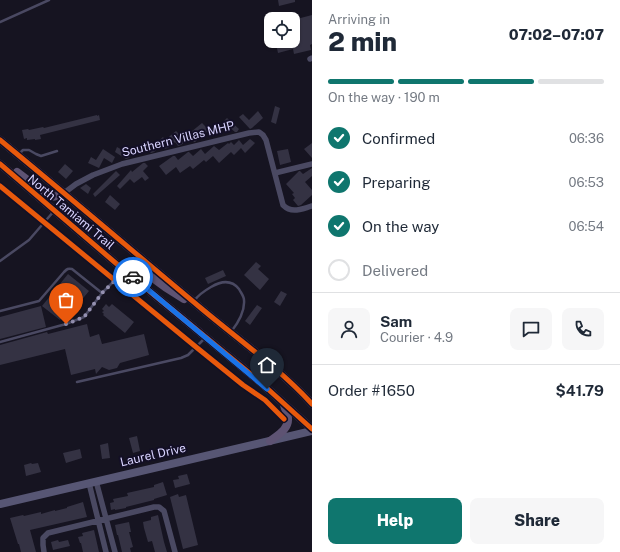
<!DOCTYPE html>
<html lang="en">
<head>
<meta charset="utf-8">
<style>
	body { margin:0; font-family:"Public Sans",sans-serif; background:#f6f6f7; color:#1f2937; height:100vh; display:flex; flex-direction:column; font-size:15px; white-space:nowrap }
	* { box-sizing:border-box; margin:0 }
	p { font-size:13px; color:#747a83 }
	.icon { flex:none; width:22px; height:22px; fill:none; stroke:currentColor; stroke-width:2; stroke-linecap:round; stroke-linejoin:round }
	.map { position:relative; flex:1; overflow:hidden }
	.panel { display:flex; flex-direction:column; background:#fff; width:308px }
	.panel>* { flex:none }
	.fabs { position:absolute; left:264px; top:12px; display:grid; gap:8px }
	.fabs a { display:grid; place-items:center; width:36px; height:36px; border-radius:8px; background:#fff; box-shadow:0 1px 3px #0004; font-size:20px }
	.pin { position:absolute; display:grid; place-items:center; width:34px; height:34px; color:#fff; margin:-41px -17px; border-radius:50% 50% 50% 0; rotate:-45deg; box-shadow:0 0 4px #0007 }
	.pin .icon { rotate:45deg }
	.courier { position:absolute; display:grid; place-items:center; width:40px; height:40px; margin:-20px; border:3px solid #1a73e8; border-radius:50%; background:#fff; color:#222; box-shadow:0 1px 5px #0007 }
	.headline em { font-style:normal; font-weight:800 }
	.headline div { display:flex; flex-direction:column-reverse }
	.headline { display:flex; align-items:center; justify-content:space-between; height:68px; padding:0 16px }
	h1 { font-size:26px; font-weight:800; line-height:30px }
	.bar { display:grid; grid-template-columns:repeat(4,1fr); gap:6px 4px; align-content:center; height:48px; padding:0 16px }
	.bar i { height:5px; border-radius:3px; background:#e0e1e3 }
	.bar .active { background:#0f766e }
	.bar p { grid-column:span 4 }
	.line { display:flex; align-items:center; gap:10px; padding:0 16px; border-top:1px solid #e0e1e3 }
	.line div { flex:1 }
	.round { display:grid; place-items:center; flex:none; width:42px; height:42px; border-radius:8px; background:#f6f6f7 }
	ol { padding:0 16px; list-style:none }
	li { display:flex; align-items:center; gap:12px; height:44px }
	li p { margin-inline-start:auto }
	li .icon { padding:4px; border-radius:50%; background:#0f766e; color:#fff; stroke-width:4 }
	li:last-child { color:#747a83 }
	li i { width:22px; height:22px; border:2px solid #e0e1e3; border-radius:50% }
	.action { display:flex; gap:8px; margin-top:auto; padding:8px 16px }
	.action a { flex:1; height:46px; border-radius:8px; background:#0f766e; color:#fff; font-size:16px; font-weight:800; line-height:46px; text-align:center }
	.action a+a { background:#f6f6f7; color:#1f2937 }
	main { display:flex; flex:1; min-height:0 }
	.map>svg:first-child { display:block }
	.building { fill:#343243 }
	.lines { fill:none; stroke-linecap:round; stroke-linejoin:round }
	.lane { stroke:#4a4962; stroke-width:2.5 }
	.street { stroke:#4a4962; stroke-width:5.5 }
	.secondary { stroke:#575674; stroke-width:8 }
	.primary { stroke:#5e5373; stroke-width:8 }
	.cycleway-casing { stroke:#130f26; stroke-width:8 }
	.cycleway { stroke:#e8590c; stroke-width:5 }
	.done { stroke:#9591b1; stroke-width:4; stroke-dasharray:0 7.2 }
	.route { stroke:#1a73e8; stroke-width:5 }
	.labels { text-anchor:middle; dominant-baseline:central; stroke-width:4; stroke-linejoin:round; paint-order:stroke }
	.street-label { font-size:12px; fill:#d9d4ff; stroke:#130f26 }
</style>
</head>
<body>
<main>
<div class="map">
<svg width="312" height="552" viewBox="0 0 312 552">
	<rect width="100%" height="100%" fill="#161421"/>
	<!-- building -->
	<path class="building" d="M278 0H295V2L279 6Z
		M312 15V44L310 45 311 50 294 54 293 49 278 53 276 44 293 41V20Z
		M275 106 280 108 276 124 271 122Z
		M258 111 263 118 252 128 250 129 239 117 243 114 249 120Z
		M97 115V116L99 115 100 120 40 135 41 139 35 140V139L27 140V138L24 139 22 130 28 129 29 130 43 127 44 128Z
		M227 118 239 129 237 132H235L223 122Z
		M202 123 209 130 195 142H194L190 138 181 145 178 146 175 142 168 148 164 149 161 145 154 152 151 153 144 146 149 142 153 146 163 137 165 140 176 131 181 136 188 130 191 132Z
		M250 139 255 143 245 153 241 148 234 155 231 152 219 163 213 156 206 162 204 160 193 169 190 166 180 173 176 167 166 175 159 166 173 156H175L178 160 188 152H189L193 156 201 149 205 154 214 146 219 150 228 143 229 144 231 142 234 145 239 140 243 145Z
		M312 143V158L304 149Z
		M117 147 131 155 129 158 126 159 115 152Z
		M103 149 115 157 112 163 104 158 99 168 88 163 91 157 96 160Z
		M288 149 291 162 280 165 277 151Z
		M143 163H145L148 166 143 171 149 178 145 181 142 177 134 183 130 179 120 189 117 186 131 170 132 172Z
		M65 164 73 171 66 179 58 172Z
		M312 168V176L305 182 312 190V195L301 205 298 206 293 200 295 198 292 194 294 193 286 184 299 171H300L303 174Z
		M116 171 120 175 95 197 93 194Z
		M86 184 91 188 88 194 80 188Z
		M110 195 120 204 115 210 105 202Z
		M256 262 261 266 258 269 269 279 260 290 244 275Z
		M223 270 226 276 208 284 205 278Z
		M68 274 89 291 66 319 63 316 60 320 42 306Z
		M281 291 287 294 280 306 274 302Z
		M106 304 109 307 112 304 134 322 125 333 103 315 104 314 102 312 104 311 102 309Z
		M257 305 262 308 250 325 245 321Z
		M41 306 46 327 0 339V317Z
		M87 324 90 337 99 334 102 344 144 334 149 355 120 363 117 368 109 370 102 367 96 374 95 369 71 375 65 349 0 365V345L47 332 48 334Z
		M137 436 140 451 133 453 129 438Z
		M108 443 110 458 102 459 100 445Z
		M80 449 82 458 66 463 63 453Z
		M31 463 32 464 38 463 41 472 26 476 24 465Z
		M187 474 190 484 175 488 173 480 179 479 178 476Z
		M163 482 167 495 154 499V500L126 507V508L115 510V509L111 510 110 503 114 502 113 499 128 496 127 493 154 487V485Z
		M178 494 179 497 186 495 198 545 183 549 170 497Z
		M83 502 87 517 30 530 36 552H21L19 544H18L10 518 23 515 24 516 41 512V514L55 510V511L67 508V507Z
		M158 515 164 542 167 552H155L152 541 148 542 144 528 143 522 151 520V517Z
		M129 522 131 532H129L133 547 130 548 131 552H122L118 535H117L115 525Z
		M94 530 99 552H83L81 543H80L78 537 83 536 82 533Z
		M58 540 59 542 68 540 70 546 53 550 51 542Z"/>
	<g class="lines">
		<!-- lane -->
		<path class="lane" d="M0 22 49 0
			M20 153 23 150H29L36 154 41 156 57 151
			M0 261 29 240 54 211
			M194 301C199 294 204 291 211 287 221 281 231 279 239 289 241 293 244 296 244 300 245 311 238 323 231 332
			M0 311 39 301 64 272C67 269 68 268 72 269L102 293
			M0 342 66 324 84 317 102 293 123 272
			M77 382 181 358 188 355 205 338"/>
		<!-- street -->
		<path class="street" d="M310 59 312 58
			M275 173 312 164
			M64 193 76 184 93 175 122 164 249 133 259 132 263 135 266 140 283 205C292 214 301 209 312 206
			M96 481 115 552
			M89 483 106 552
			M44 552 43 545V538L48 533 154 507H159L164 511 175 552"/>
		<!-- secondary -->
		<path class="secondary" d="M0 504 312 431"/>
		<!-- primary -->
		<path class="primary" d="M0 140C68 196 135 253 202 309 239 340 279 368 312 404
			M0 164 125 271 259 381 312 429
			M17 172 50 197 58 196 64 193
			M125 271 131 266 143 271 165 287 184 299
			M270 441C278 435 289 429 288 418 287 414 285 409 284 405"/>
		<defs>
			<path id="cycleway" d="M0 140C68 196 135 253 202 309 239 340 279 368 312 404
				M0 164 125 271 259 381 312 429
				M0 186 196 347 243 385 265 400 284 419"/>
		</defs>
		<!-- cycleway casing -->
		<use href="#cycleway" class="cycleway-casing"/>
		<!-- cycleway -->
		<use href="#cycleway" class="cycleway"/>
	</g>
	<g class="lines">
		<!-- done -->
		<path class="done" d="M66 324 84 317 102 293 125 271 133 277"/>
		<!-- route -->
		<path class="route" d="M133 277 267 389"/>
	</g>
	<g class="labels">
		<!-- street labels -->
		<g class="street-label">
			<text transform="translate(178 139) rotate(-14)">Southern Villas MHP</text>
			<text transform="translate(71 212) rotate(40)">North Tamiami Trail</text>
			<text transform="translate(153 455) rotate(-13)">Laurel Drive</text>
		</g>
	</g>
</svg>
<div class="fabs">
<a><svg class="icon" aria-label="locate" viewBox="0 0 24 24"><circle cx="12" cy="12" r="6"/><path d="M12 2v4M12 18v4M2 12h4M18 12h4"/></svg></a>
</div>
<div class="pin" style="left:66px;top:324px;background:#ea580c"><svg class="icon" aria-label="bag" viewBox="0 0 24 24"><path d="M5 8h14l-1 12H6zM9 8a3 3 0 0 1 6 0"/></svg></div>
<div class="pin" style="left:267px;top:389px;background:#1f2937"><svg class="icon" aria-label="home" viewBox="0 0 24 24"><path d="M3 11l9-7 9 7M6 9v11h12V9"/></svg></div>
<div class="courier" style="left:133px;top:277px"><svg class="icon" aria-label="car" viewBox="0 0 24 24"><path d="M5 17H2v-5l4-1 3-4h7l3 4 3 1v5h-3M9 17h6M6 11h13"/><circle cx="7" cy="17" r="2"/><circle cx="17" cy="17" r="2"/></svg></div>
</div>
<section class="panel">
<div class="headline"><div><h1>2 min</h1><p>Arriving in</p></div><em>07:02–07:07</em></div>
<div class="bar"><i class="active"></i><i class="active"></i><i class="active"></i><i></i><p>On the way · 190 m</p></div>
<ol>
<li><svg class="icon" aria-label="check" viewBox="0 0 24 24"><path d="M5 12l5 5 9-10"/></svg>Confirmed<p>06:36</p></li>
<li><svg class="icon" aria-label="check" viewBox="0 0 24 24"><path d="M5 12l5 5 9-10"/></svg>Preparing<p>06:53</p></li>
<li><svg class="icon" aria-label="check" viewBox="0 0 24 24"><path d="M5 12l5 5 9-10"/></svg>On the way<p>06:54</p></li>
<li><i></i>Delivered</li>
</ol>
<div class="line" style="height:72px"><a class="round"><svg class="icon" aria-label="person" viewBox="0 0 24 24"><circle cx="12" cy="8" r="4"/><path d="M4 21q1-7 8-7t8 7"/></svg></a><div><b>Sam</b><p>Courier · 4.9</p></div><a class="round"><svg class="icon" aria-label="chat" viewBox="0 0 24 24"><path d="M4 5h16v11H9l-5 4z"/></svg></a><a class="round"><svg class="icon" aria-label="phone" viewBox="0 0 24 24"><path d="M5 4h4l2 5-3 2q2 4 5 5l2-3 5 2v4C11 20 4 13 5 4z"/></svg></a></div>
<div class="line" style="height:52px"><div>Order #1650</div><b>$41.79</b></div>
<div class="action"><a>Help</a><a>Share</a></div>
</section>
</main>
</body>
</html>
